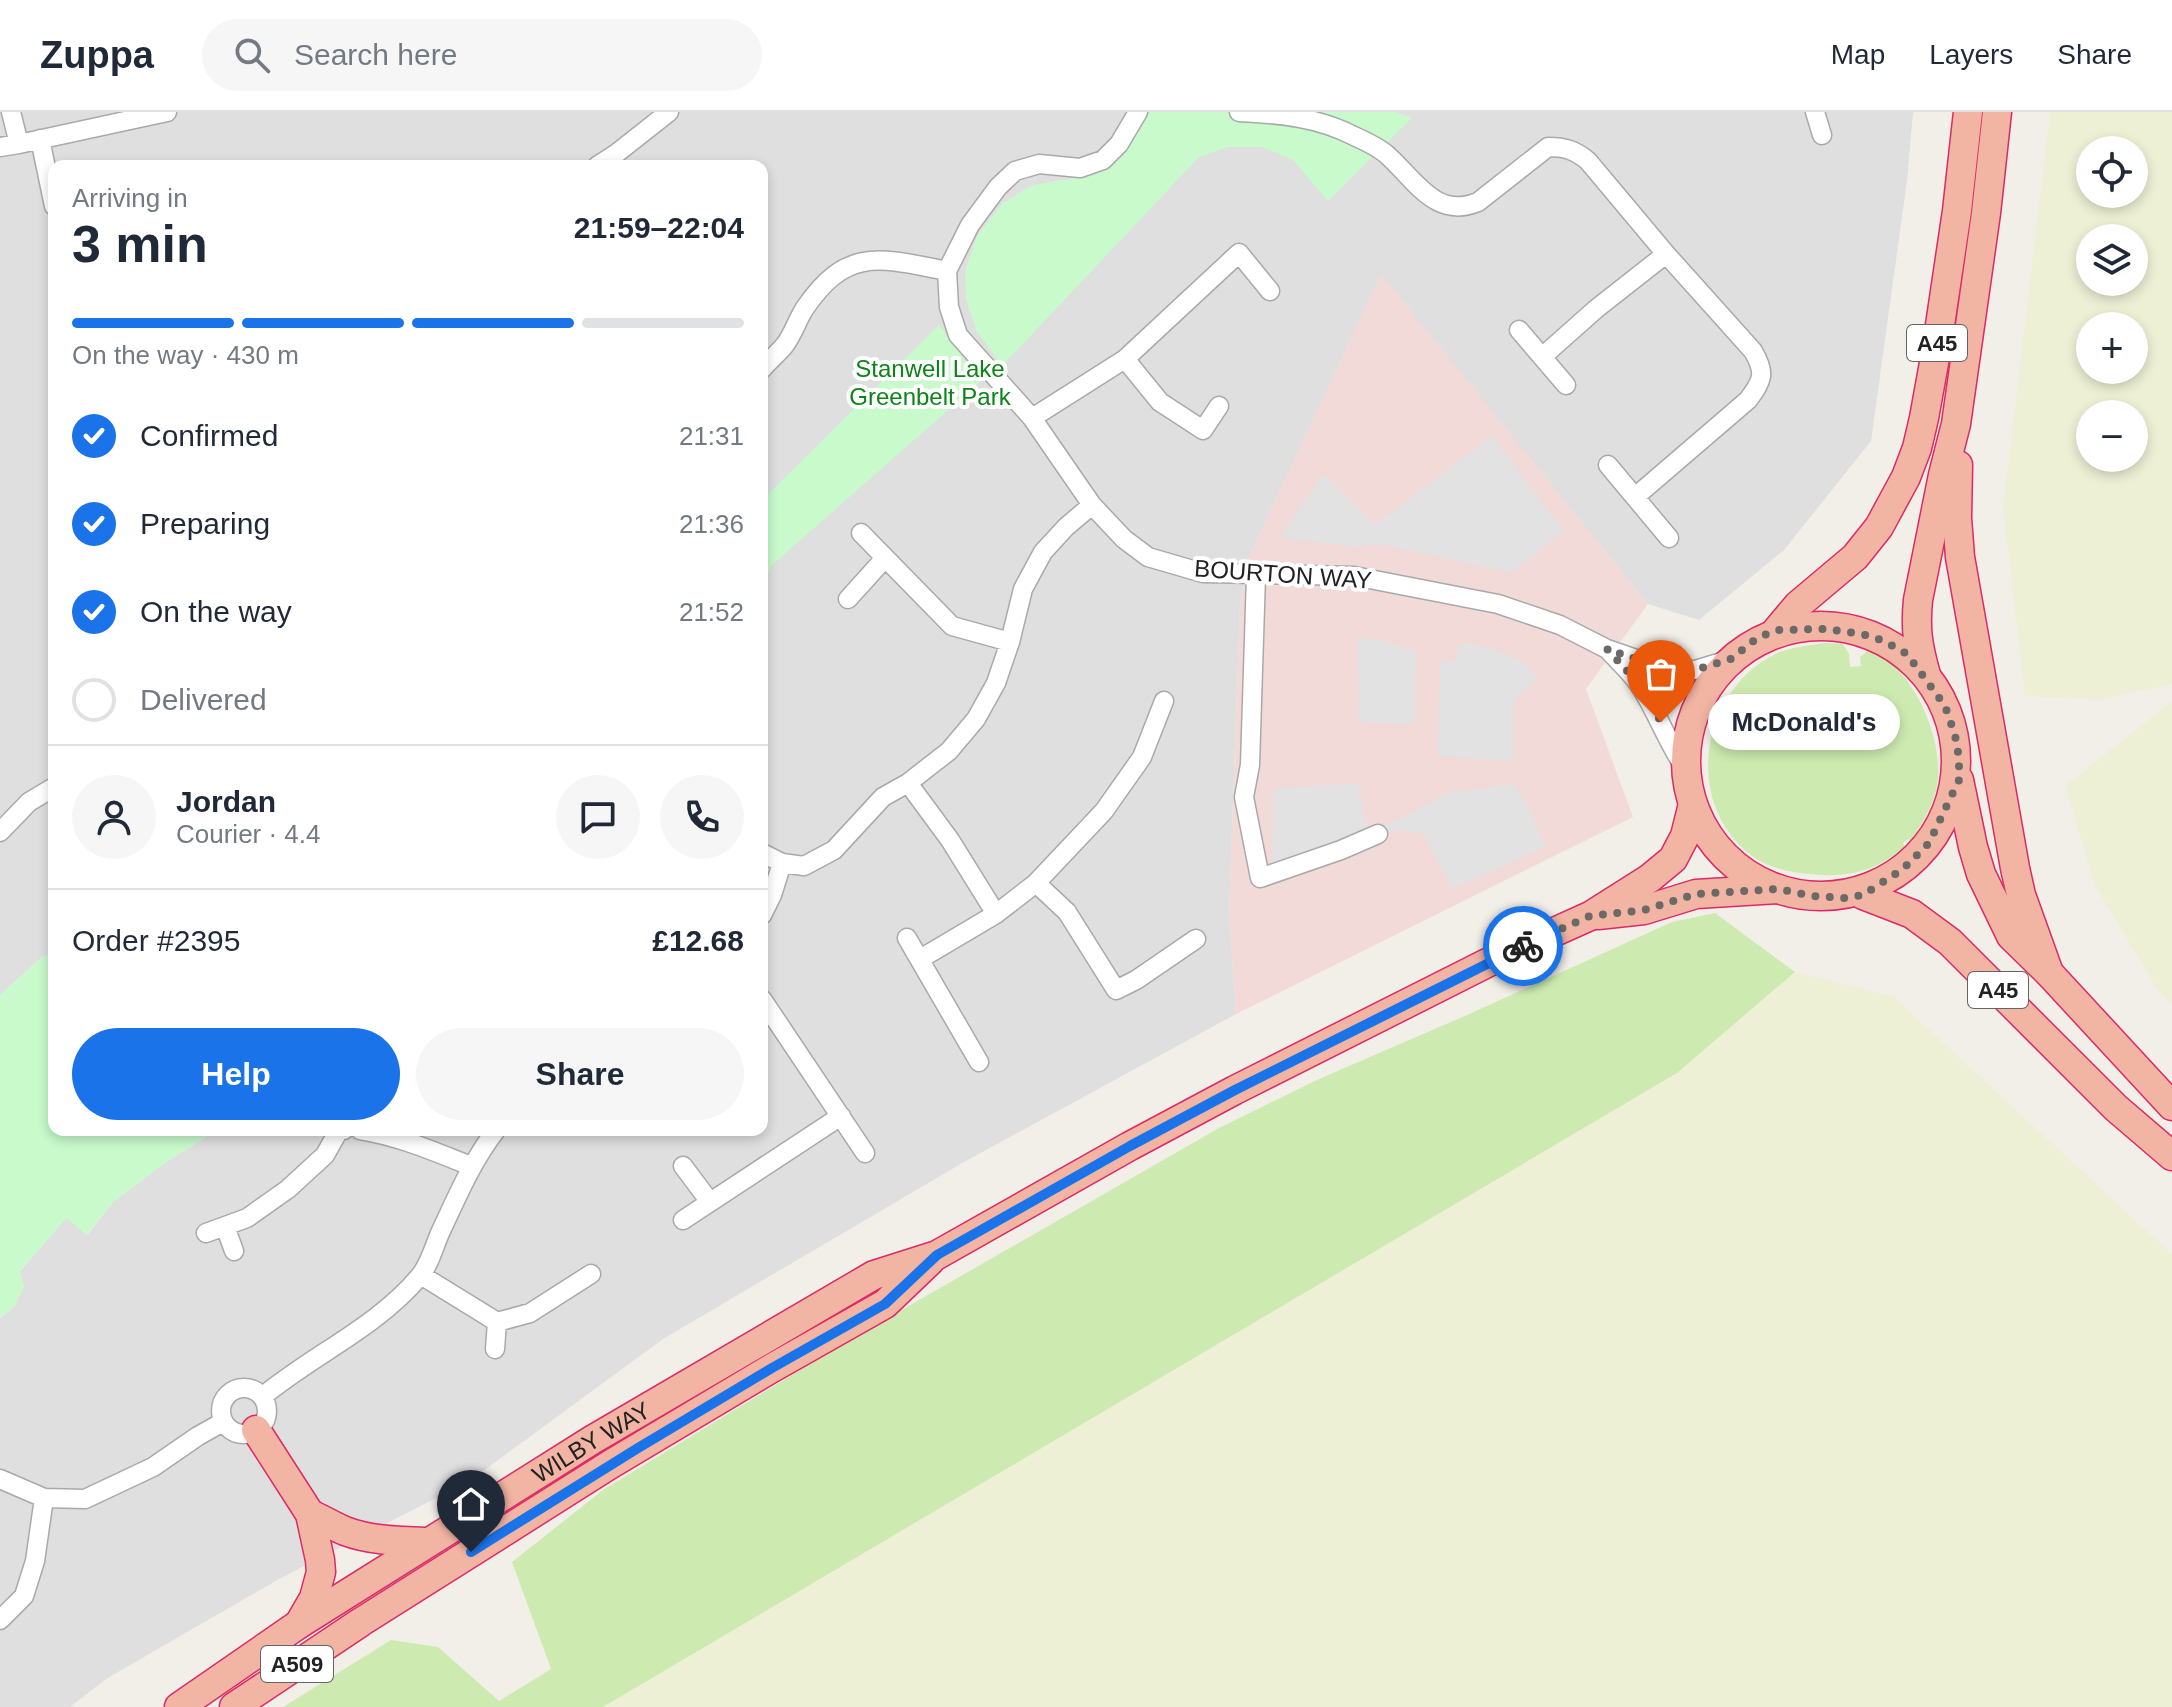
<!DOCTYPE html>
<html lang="en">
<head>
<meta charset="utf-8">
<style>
	body { margin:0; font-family:Arial,sans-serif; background:#f6f6f7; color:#1f2937; height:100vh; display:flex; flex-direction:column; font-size:30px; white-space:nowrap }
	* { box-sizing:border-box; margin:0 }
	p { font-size:26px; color:#747a83 }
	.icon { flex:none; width:44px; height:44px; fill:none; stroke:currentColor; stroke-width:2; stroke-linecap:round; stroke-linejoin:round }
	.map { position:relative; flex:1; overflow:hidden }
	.panel { position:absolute; left:48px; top:48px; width:720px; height:976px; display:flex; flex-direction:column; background:#fff; border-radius:16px; box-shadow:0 4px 12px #0003 }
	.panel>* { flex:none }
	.controls { position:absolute; left:2076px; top:24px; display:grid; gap:16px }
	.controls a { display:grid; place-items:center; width:72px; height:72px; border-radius:50%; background:#fff; box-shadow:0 4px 12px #0003; font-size:40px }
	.pin { position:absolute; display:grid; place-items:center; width:68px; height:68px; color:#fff; margin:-82px -34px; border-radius:50% 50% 50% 0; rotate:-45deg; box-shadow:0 0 8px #0007 }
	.pin .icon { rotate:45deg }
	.courier { position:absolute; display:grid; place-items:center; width:80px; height:80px; margin:-40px; border:6px solid #1a73e8; border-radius:50%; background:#fff; color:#222; box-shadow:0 2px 10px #0007 }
	.bubble { position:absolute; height:56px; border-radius:28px; background:#fff; box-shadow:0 4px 12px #0003; font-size:26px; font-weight:600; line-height:56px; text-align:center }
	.summary em { font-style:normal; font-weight:600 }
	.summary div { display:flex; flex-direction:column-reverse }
	.summary { display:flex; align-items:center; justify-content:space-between; height:136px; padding:0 24px }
	h1 { font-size:52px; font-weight:600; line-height:60px }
	.bar { display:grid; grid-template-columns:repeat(4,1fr); gap:12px 8px; align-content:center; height:96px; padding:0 24px }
	.bar i { height:10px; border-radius:6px; background:#e0e1e3 }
	.bar .active { background:#1a73e8 }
	.bar p { grid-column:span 4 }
	.line { display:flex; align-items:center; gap:20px; padding:0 24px; border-top:2px solid #e0e1e3 }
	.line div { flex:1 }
	.round { display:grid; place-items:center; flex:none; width:84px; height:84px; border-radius:42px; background:#f6f6f7 }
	ol { padding:0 24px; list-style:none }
	li { display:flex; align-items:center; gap:24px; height:88px }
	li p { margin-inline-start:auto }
	li .icon { padding:8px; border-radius:50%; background:#1a73e8; color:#fff; stroke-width:4 }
	li:last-child { color:#747a83 }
	li i { width:44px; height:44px; border:4px solid #e0e1e3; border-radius:50% }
	.cta { display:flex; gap:16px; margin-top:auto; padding:16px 24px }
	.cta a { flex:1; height:92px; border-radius:48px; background:#1a73e8; color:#fff; font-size:32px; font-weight:600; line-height:92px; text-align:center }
	.cta a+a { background:#f6f6f7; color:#1f2937 }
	header { display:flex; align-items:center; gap:48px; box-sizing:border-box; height:112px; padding:0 40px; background:#fff; border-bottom:2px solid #e0e1e3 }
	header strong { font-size:38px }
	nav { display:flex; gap:44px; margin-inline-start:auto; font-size:28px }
	.search { width:560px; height:72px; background:#f6f6f7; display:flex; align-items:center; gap:20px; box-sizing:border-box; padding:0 28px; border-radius:44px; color:#747a83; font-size:30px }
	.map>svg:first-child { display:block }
	.residential { fill:#e0dfdf }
	.commercial { fill:#f2dad9 }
	.farmland { fill:#eef0d5; fill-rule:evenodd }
	.grass { fill:#cdebb0 }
	.park { fill:#c8facc }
	.parking { fill:#e2e2e2 }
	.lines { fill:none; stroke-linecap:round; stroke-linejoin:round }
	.minor-casing { stroke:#a9a9a9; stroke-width:21 }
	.trunk-casing { stroke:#dc2a67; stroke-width:31 }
	.minor { stroke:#fff; stroke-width:18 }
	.trunk { stroke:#f2b4a3; stroke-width:28 }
	.done { stroke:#6b6a68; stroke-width:8; stroke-dasharray:0 14.4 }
	.route { stroke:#1a73e8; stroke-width:10 }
	.labels { text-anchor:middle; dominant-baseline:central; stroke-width:8; stroke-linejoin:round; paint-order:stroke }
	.shield { fill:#fff; stroke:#646464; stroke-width:2 }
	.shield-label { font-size:22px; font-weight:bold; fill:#222 }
	.park-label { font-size:24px; fill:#0c8416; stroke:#fff }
	.street-label { font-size:24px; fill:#222; stroke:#fff }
</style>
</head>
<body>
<header>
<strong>Zuppa</strong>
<div class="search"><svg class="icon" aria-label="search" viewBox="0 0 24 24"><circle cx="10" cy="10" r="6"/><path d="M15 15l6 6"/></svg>Search here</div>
<nav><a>Map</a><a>Layers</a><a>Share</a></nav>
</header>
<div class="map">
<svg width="2172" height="1595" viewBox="0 0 2172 1595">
	<rect width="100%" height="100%" fill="#f2efe9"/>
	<!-- residential -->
	<path class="residential" d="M0 0H1913L1907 69 1871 329 1784 438 1699 508 1648 492 1381 163 1249 445 1240 494 1229 802 1236 902 964 1050 663 1227 471 1368 279 1467 106 1567 70 1595H0V1206L15 1194 20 1159 67 1105 87 1123 113 1090 166 1050 217 1018H762V54H54V842L42 845 0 883Z"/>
	<!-- commercial -->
	<path class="commercial" d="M1381 162 1648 492 1586 577 1633 705 1236 902 1229 802 1240 494 1249 445Z"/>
	<!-- farmland -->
	<path class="farmland" d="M2050 0H2172V572L2100 588 2025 584 2003 396ZM2090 38H2134V82H2090ZM2090 126H2134V170H2090ZM2134 214V258H2090V214ZM2090 302H2134V346H2090Z
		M2172 589V894L2157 877 2095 774 2065 674Z
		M1795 860 1894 885 2172 1142V1595H603L1677 961Z"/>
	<!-- grass -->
	<path class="grass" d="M1826 531 1843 532 1849 542 1850 555 1861 554 1860 545 1869 538C1913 554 1942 624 1938 667 1936 690 1923 710 1911 729L1908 727 1903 731 1905 735C1874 760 1848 766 1809 762 1788 760 1768 756 1751 743 1685 693 1699 586 1768 546 1786 535 1806 534 1826 531Z
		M1715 801 1795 860 1677 961 603 1595H283L391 1528 438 1535 499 1589 551 1557 512 1450 603 1378 851 1227 1219 1016 1319 967 1467 903 1672 810Z"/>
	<!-- park -->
	<path class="park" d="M1148 0H1396L1412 6 1328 89 1293 48 1262 35H1228L1199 45 1002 254 976 218 966 187 965 160 977 124 1002 92 1032 73 1094 63 1116 49Z
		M939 213 980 270 772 453 762 476V388Z
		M54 842V1018H217L166 1050 113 1090 86 1123 67 1106 20 1158 24 1175 15 1194 0 1205V883L42 845Z"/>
	<!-- parking -->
	<path class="parking" d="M1492 324 1564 419 1512 461 1381 432 1355 435 1280 425 1323 362 1375 413Z
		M1358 526 1382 528 1416 540 1414 612 1359 610Z
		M1468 531 1490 536 1522 549 1537 565 1514 589 1513 649 1438 644 1440 550 1456 549 1458 532Z
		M1358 671 1367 718 1402 706 1447 681 1513 672 1530 698 1545 735 1452 777 1423 721 1397 718 1331 734 1272 751 1274 677Z"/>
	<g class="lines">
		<defs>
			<path id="minor" d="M11 0 19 32
				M1138 0 1119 32 1103 48 1080 56 1039 52 1015 59 998 75 970 113 947 159 949 195 958 223 1032 306 1092 393 1124 427 1148 445 1203 461 1354 464 1498 492 1560 513 1607 537 1668 558H1695L1731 547
				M1239 0C1280 2 1317 5 1354 24 1365 29 1378 35 1386 42 1415 67 1435 108 1478 90L1548 35C1565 35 1575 38 1588 49L1666 142 1753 239C1766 261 1763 268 1748 288L1635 385
				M1815 0 1822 23
				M40 27 54 94
				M0 35 19 32 167 0
				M597 54 617 41 669 0
				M1519 218 1566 273
				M1542 245 1596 197 1666 142
				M1125 247 1160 290 1203 318 1219 294
				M762 257C769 249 777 242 784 234 793 223 797 208 805 196 847 134 881 146 947 159
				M1032 306 1125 247 1239 141 1270 179
				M1608 353 1669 426
				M861 421 952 514 1010 530
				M1256 463 1250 653 1244 685 1260 766 1341 738 1378 722
				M848 487 885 446
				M1609 539C1620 551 1634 563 1642 577 1658 603 1668 631 1685 656
				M908 671 950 728 996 802
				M0 720 29 690 54 675
				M762 741 782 751 804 754 834 738 883 685 908 671 949 639 976 607 996 571 1010 530 1023 477 1043 440 1066 415 1092 393
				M1036 771 1067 800 1116 878 1136 868 1196 827
				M762 803 772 783 782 751
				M907 826 979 950
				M920 847 996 802 1036 771 1104 699 1142 645 1164 589
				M762 887 865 1041
				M360 1018C399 1024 435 1040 471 1054
				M683 1054 710 1090
				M683 1108 841 1004
				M225 1114 234 1139
				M206 1121 247 1106 288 1077 325 1043 339 1018H344
				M421 1163 497 1210 530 1201 591 1162
				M495 1237 497 1210
				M221 1299a23 23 0 1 1 46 0a23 23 0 1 1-46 0Z
				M262 1285C312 1243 376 1216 419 1165 429 1154 434 1135 440 1121 457 1085 472 1049 496 1018
				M0 1367 44 1386 85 1387 153 1355 198 1324 223 1310
				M0 1508 24 1484 35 1449 44 1386"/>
			<g id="trunk">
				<path d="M1958 353 1957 406 1960 445 2015 756 2021 783 2049 861"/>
				<circle cx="1821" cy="649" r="135"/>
				<path d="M1777 518 1798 493 1855 445 1879 415 1906 365 1917 336 1924 306 1936 240 1957 99 1968 0"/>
				<path d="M1926 563C1918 534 1915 518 1918 488L1943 363 1956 312 1986 101 1997 0"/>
				<path d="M1959 668 1973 735 1981 762 2011 824 2049 861 2172 994"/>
				<path d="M1863 783 1912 802 1950 830 2116 996 2172 1044"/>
				<path d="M1598 803 1644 798 1696 782 1778 777"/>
				<path d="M256 1318 310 1402 320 1448 321 1460 314 1486 299 1512"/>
				<path d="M310 1402C322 1407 333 1414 345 1419 371 1429 401 1429 428 1430"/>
				<path id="s1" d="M179 1595 299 1512 592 1328 874 1163 937 1143 1130 1034 1235 978 1501 844 1590 804 1650 766 1673 747 1685 724 1692 696"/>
				<path d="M234 1595 361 1510 611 1352 772 1256 885 1192 930 1149"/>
			</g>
		</defs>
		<!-- minor casing -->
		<use href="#minor" class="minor-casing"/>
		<!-- trunk casing -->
		<use href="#trunk" class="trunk-casing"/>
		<!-- minor -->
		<use href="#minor" class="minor"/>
		<!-- trunk -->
		<use href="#trunk" class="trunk"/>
	</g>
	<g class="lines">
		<!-- done -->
		<path class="done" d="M1523 834 1590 804 1644 798 1696 782 1778 777 1813 784 1846 786 1863 783 1903 757 1929 731 1959 668V646L1955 623 1945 594 1907 542 1884 529 1862 522 1825 517 1777 518 1757 526 1731 547 1695 558H1668L1607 537 1641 574 1661 610"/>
		<!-- route -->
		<path class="route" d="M471 1440 638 1336 772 1256 885 1192 937 1143 1130 1034 1235 978 1523 834"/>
	</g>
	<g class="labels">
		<!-- shield labels -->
		<g class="shield">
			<rect x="1907" y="213" width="60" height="36" rx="6"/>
			<rect x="1968" y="860" width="60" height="36" rx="6"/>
			<rect x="261" y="1534" width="72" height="36" rx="6"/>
		</g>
		<g class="shield-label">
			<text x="1937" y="231">A45</text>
			<text x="1998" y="878">A45</text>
			<text x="297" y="1552">A509</text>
		</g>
		<!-- park labels -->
		<g class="park-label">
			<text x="930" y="256">Stanwell Lake<tspan x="930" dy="28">Greenbelt Park</tspan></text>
		</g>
		<!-- street labels -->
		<g class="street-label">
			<text transform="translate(1283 462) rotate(4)">BOURTON WAY</text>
			<text stroke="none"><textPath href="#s1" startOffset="490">WILBY WAY</textPath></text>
		</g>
	</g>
</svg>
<div class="controls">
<a><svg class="icon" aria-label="locate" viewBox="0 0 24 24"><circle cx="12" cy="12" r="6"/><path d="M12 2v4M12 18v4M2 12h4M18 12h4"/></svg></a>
<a><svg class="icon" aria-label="layers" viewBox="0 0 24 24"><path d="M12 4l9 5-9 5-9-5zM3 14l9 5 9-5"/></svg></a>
<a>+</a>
<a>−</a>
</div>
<div class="pin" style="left:1661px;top:610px;background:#ea580c"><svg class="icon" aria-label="bag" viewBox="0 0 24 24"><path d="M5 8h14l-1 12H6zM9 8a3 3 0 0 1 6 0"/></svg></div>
<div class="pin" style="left:471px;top:1440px;background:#1f2937"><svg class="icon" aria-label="home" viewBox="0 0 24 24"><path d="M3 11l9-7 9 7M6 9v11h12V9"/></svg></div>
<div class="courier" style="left:1523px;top:834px"><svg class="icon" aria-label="bike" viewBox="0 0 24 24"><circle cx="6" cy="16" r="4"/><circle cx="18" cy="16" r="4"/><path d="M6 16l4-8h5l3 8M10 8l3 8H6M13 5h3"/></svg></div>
<div class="bubble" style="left:1708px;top:582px;width:192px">McDonald's</div>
<section class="panel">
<div class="summary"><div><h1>3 min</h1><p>Arriving in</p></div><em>21:59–22:04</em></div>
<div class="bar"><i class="active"></i><i class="active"></i><i class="active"></i><i></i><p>On the way · 430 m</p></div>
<ol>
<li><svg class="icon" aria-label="check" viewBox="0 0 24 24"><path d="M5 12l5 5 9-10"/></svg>Confirmed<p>21:31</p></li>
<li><svg class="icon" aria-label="check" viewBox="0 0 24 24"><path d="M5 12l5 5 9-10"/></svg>Preparing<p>21:36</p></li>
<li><svg class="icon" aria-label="check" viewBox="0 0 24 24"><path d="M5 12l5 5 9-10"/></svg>On the way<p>21:52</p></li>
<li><i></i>Delivered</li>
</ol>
<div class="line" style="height:144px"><a class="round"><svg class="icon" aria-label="person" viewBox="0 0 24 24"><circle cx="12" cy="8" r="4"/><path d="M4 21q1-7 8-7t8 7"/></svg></a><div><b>Jordan</b><p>Courier · 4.4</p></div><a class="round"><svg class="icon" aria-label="chat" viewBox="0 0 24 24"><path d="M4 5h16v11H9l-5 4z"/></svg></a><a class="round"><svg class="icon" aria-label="phone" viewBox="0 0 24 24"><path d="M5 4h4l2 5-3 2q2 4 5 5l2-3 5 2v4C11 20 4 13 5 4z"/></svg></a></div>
<div class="line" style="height:104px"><div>Order #2395</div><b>£12.68</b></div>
<div class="cta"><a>Help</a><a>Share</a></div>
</section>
</div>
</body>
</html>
